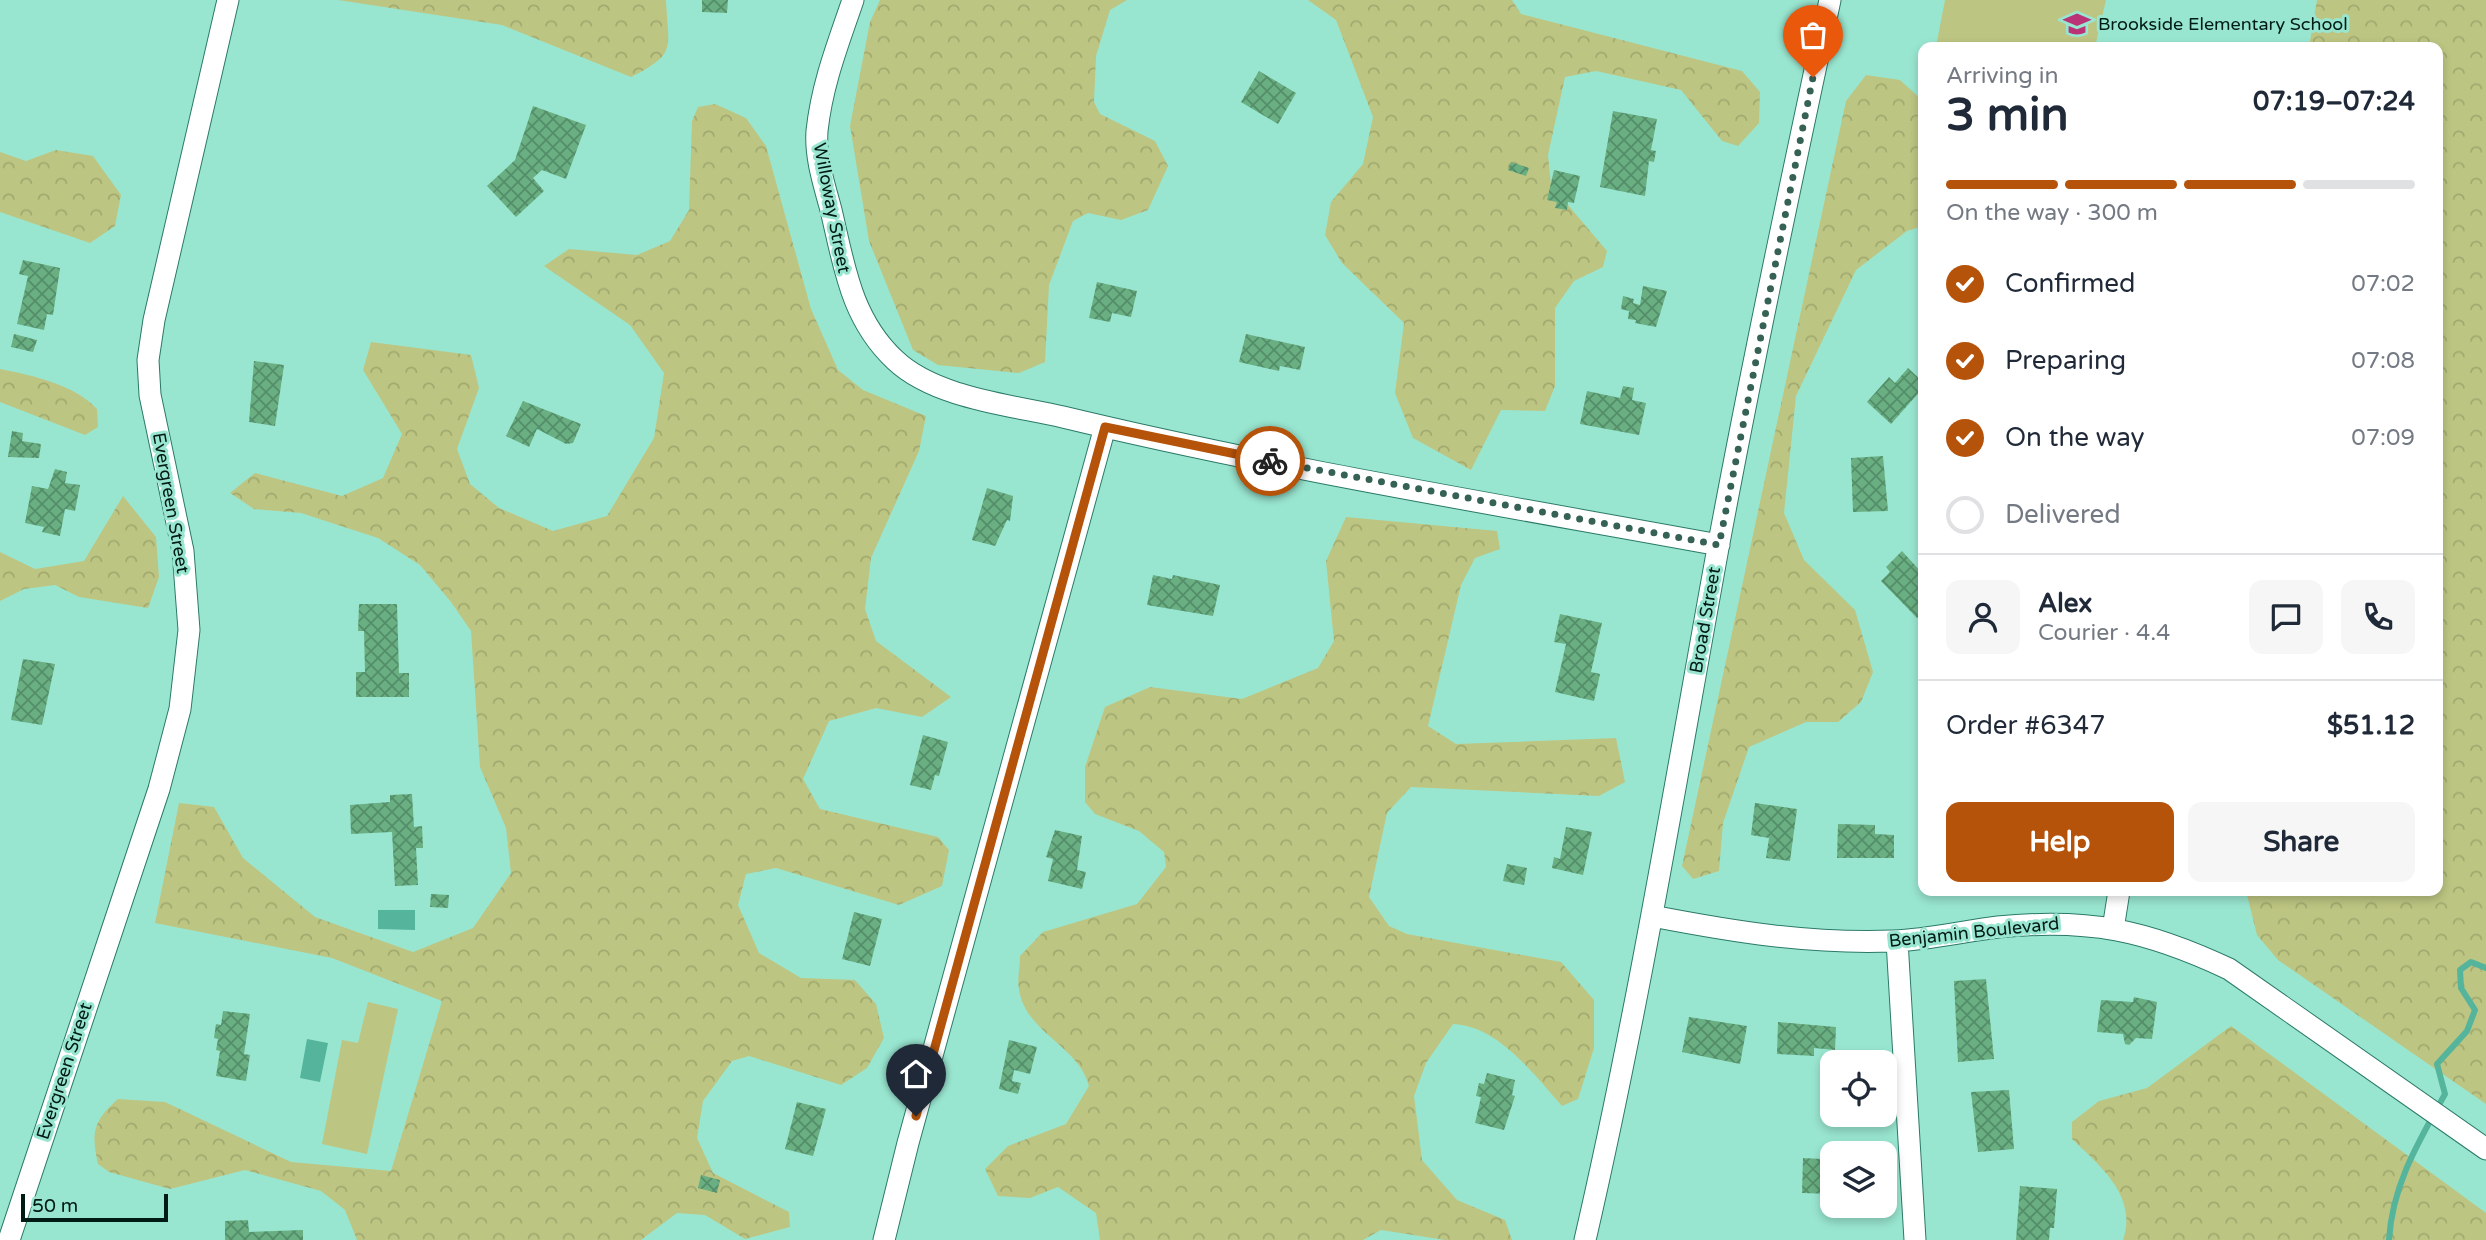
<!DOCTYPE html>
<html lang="en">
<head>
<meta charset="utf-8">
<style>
	body { margin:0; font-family:"Varela Round",sans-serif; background:#f6f6f7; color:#1f2937; height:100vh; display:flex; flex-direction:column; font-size:26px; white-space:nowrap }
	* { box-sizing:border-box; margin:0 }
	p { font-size:23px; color:#747a83 }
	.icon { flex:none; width:38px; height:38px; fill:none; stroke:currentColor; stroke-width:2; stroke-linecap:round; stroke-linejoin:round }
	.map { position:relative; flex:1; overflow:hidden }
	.drawer { position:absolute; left:1918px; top:42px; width:525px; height:854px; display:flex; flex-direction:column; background:#fff; border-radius:14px; box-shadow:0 4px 10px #0003 }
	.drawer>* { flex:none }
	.fabs { position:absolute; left:1820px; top:1050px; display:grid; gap:14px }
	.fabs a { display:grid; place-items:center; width:77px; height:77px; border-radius:14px; background:#fff; box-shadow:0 4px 10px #0003; font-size:35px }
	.scale { position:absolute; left:21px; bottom:18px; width:147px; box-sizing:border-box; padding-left:7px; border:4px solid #001b14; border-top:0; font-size:19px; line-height:24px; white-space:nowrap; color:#001b14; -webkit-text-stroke:5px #99e6d0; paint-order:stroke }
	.pin { position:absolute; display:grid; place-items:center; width:60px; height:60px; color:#fff; margin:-72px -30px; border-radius:50% 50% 50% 0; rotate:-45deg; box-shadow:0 0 7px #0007 }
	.pin .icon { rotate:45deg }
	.courier { position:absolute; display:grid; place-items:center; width:70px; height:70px; margin:-35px; border:5px solid #b45309; border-radius:50%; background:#fff; color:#222; box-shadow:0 2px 9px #0007 }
	.overview em { font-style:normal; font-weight:700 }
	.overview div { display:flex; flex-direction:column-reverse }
	.overview { display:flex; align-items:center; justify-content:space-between; height:119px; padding:0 28px }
	h1 { font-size:46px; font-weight:700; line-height:52px }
	.bar { display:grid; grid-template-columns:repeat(4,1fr); gap:10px 7px; align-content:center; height:84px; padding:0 28px }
	.bar i { height:9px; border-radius:5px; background:#e0e1e3 }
	.bar .on { background:#b45309 }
	.bar p { grid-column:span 4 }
	.line { display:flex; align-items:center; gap:18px; padding:0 28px; border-top:2px solid #e0e1e3 }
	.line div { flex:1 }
	.round { display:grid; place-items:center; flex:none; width:74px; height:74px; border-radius:14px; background:#f6f6f7 }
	ol { padding:0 28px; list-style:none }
	li { display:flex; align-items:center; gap:21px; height:77px }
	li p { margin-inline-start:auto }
	li .icon { padding:7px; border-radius:50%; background:#b45309; color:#fff; stroke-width:4 }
	li:last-child { color:#747a83 }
	li i { width:38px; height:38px; border:4px solid #e0e1e3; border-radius:50% }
	.button { display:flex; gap:14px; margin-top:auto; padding:14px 28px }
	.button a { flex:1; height:80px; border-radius:14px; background:#b45309; color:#fff; font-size:28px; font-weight:700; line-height:80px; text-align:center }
	.button a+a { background:#f6f6f7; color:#1f2937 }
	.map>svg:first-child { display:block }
	.forest { fill:url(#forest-crowns) }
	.garden { fill:#bdc582 }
	.water { fill:#54b49c }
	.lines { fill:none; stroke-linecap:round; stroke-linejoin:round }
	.stream { stroke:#54b49c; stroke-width:6 }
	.building { fill:url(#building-cross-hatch) }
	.minor-casing { stroke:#2b7a68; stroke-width:23 }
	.minor { stroke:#fff; stroke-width:21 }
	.done { stroke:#366256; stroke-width:7; stroke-dasharray:0 12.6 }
	.route { stroke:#b45309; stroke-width:9 }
	.labels { text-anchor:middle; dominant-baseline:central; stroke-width:6; stroke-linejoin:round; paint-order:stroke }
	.poi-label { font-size:18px; fill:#001b14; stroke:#99e6d0; text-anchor:start }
	.street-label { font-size:18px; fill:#001b14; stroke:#99e6d0 }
</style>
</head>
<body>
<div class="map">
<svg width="2486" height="1240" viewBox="0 0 2486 1240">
	<defs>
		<pattern id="forest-crowns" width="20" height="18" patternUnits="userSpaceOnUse" patternTransform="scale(1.75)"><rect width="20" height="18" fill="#bdc582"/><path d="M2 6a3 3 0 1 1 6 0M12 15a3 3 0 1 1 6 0" fill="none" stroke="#a1a96f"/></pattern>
		<pattern id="building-cross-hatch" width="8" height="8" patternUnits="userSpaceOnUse" patternTransform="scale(1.75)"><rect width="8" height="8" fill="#69af82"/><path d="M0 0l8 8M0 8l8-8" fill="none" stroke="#548e69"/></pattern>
	</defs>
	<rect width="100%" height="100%" fill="#99e6d0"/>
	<!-- forest -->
	<path class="forest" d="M338 0H666C668 49 678 53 631 77L502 25Z
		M880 0H1127L1110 10 1096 56 1094 102 1100 114 1155 141 1168 166 1148 210 1121 220 1088 213 1073 221 1049 285 1045 362 1019 373 938 365 913 350 869 241 850 126 870 22Z
		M1308 0H1512L1521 14 1742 71 1760 92 1759 123 1738 146 1722 141 1681 90 1596 71 1565 77 1548 155 1551 185 1607 251 1603 267 1574 281 1555 308V386L1545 411 1501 410 1471 470 1413 438 1395 393 1404 323 1342 263 1325 235 1331 202 1363 164 1373 117 1336 20Z
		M2317 0H2486V1104L2278 960 2257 935 2246 891H2438V47H2309Z
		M1866 75 1900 80 1923 101V226L1907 231 1856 270 1796 396 1784 513 1804 560 1855 610 1873 672 1861 702 1838 722H1806L1749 747 1723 823 1719 871 1693 879 1682 866 1846 101Z
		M715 104 746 118 766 146 811 309 838 370 863 390 926 416 919 451 871 558 865 609 876 641 951 697 922 717 876 708 829 721 803 779 820 809 938 837 949 850 942 886 899 905 776 868 746 874 738 905 759 953 801 978 855 980 876 1004 884 1038 867 1068 841 1085 749 1056 732 1061 703 1101 697 1138 713 1173 789 1212 790 1227 745 1239 705 1215 677 1213 641 1240H357L345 1210 321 1191 245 1170 170 1189 109 1172 98 1164C91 1133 93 1121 118 1099L165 1102 291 1162 391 1171 442 1001 332 958 155 923 179 803 214 807 243 858 315 917 413 952 473 928 511 873 506 828 480 767 471 631 451 602 420 565 378 538 301 513 254 509 230 493 255 473 342 496 383 478 402 434 363 370 371 342 471 355 479 388 457 449 470 484 499 508 553 531 607 516 654 438 664 373 630 325 544 266 569 249 637 255 670 241 689 210 692 121 698 107Z
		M56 150 93 156 121 195 115 226 90 243 0 212V152L26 161Z
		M0 369C31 375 76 385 97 409L98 427 85 435 0 402Z
		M123 496 156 537 159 577 148 608 79 597 55 585 24 589 0 601V552L35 569 84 561Z
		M1346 517 1497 531 1500 549 1475 558 1461 585 1428 726 1456 744 1616 738 1625 782 1599 796 1411 787 1387 813 1369 897 1389 926 1407 934 1561 962 1594 1000V1048L1578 1099 1562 1106C1534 1075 1499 1026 1453 1024L1426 1063 1414 1096 1422 1160 1457 1200 1505 1220 1512 1240H1445L1381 1230 1363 1240H1100L1096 1213 1058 1187 1030 1198 998 1196 985 1169 1008 1146 1066 1124 1089 1086C1079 1046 1026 1033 1019 990 1017 979 1020 967 1020 956L1043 932 1137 904 1166 867 1164 852 1139 831 1095 814 1085 802V767L1105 707 1150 687 1242 699 1318 668 1334 641 1326 561Z
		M2231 1026 2486 1213V1240H2123C2138 1196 2100 1166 2072 1139V1122L2099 1101 2147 1088Z"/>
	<!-- garden -->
	<path class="garden" d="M1945 0H2106L2095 47H1936Z
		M368 1002 398 1009 367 1154 322 1144 342 1040 358 1043Z"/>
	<!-- water -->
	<path class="water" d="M378 910H415V930L378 929Z
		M307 1039 328 1043 320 1082 300 1078Z"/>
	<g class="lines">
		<!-- stream -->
		<path class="stream" d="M2389 1240C2392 1185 2419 1141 2445 1094L2437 1064 2467 1031 2475 1010 2461 988 2460 970 2471 962 2486 968"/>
	</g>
	<!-- building -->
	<path class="building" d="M702 0H728L727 13 702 12Z
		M1259 71 1296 93 1278 124 1241 102Z
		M533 106 586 125 566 179 542 170 533 178 544 191 516 217 487 186 515 160Z
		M1613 111 1657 119 1651 150 1656 151 1654 162 1649 161 1645 196 1600 187Z
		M1511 162 1529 168 1526 176 1508 170Z
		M1554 170 1580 176 1574 203 1568 202 1567 210 1555 208 1557 202 1547 200Z
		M23 260 60 268 53 315 47 314 44 330 17 324 28 276 19 274Z
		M1097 282 1137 291 1131 317 1112 313 1110 322 1089 318Z
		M1643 286 1667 291 1656 327 1635 323 1636 320 1628 319 1629 311 1621 309 1623 296 1634 299 1633 303 1640 305Z
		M14 334 37 340 33 352 11 347Z
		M1246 334 1305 347 1300 370 1280 366 1279 371 1239 362Z
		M254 361 284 365 275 426 249 422Z
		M1908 368 1923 382V388L1891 424 1867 402 1889 377 1895 383Z
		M1623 386 1634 388 1632 400 1646 403 1639 435 1580 424 1587 391 1620 398Z
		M523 401 581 424 573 443 566 444 537 429 529 447 506 436Z
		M12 431 23 433 22 441 41 444 39 458 8 457Z
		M1883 456 1888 511 1853 512 1851 458Z
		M55 469 67 472 65 483 80 485 75 511 65 509 60 536 42 532 44 527 25 523 32 486 48 489Z
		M987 488 1013 496 1010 521 1007 520 995 546 972 540Z
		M1902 551 1923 574V612L1917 618 1881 581 1890 572 1886 567Z
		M1153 575 1172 579 1173 575 1220 585 1213 616 1147 605Z
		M359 604H397L399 673H409V697H356V672H365L364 631H358Z
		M1560 614 1602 623 1591 672 1600 674 1594 701 1555 692 1566 644 1554 642Z
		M23 659 55 664 42 725 11 720Z
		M923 735 948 742 939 776 935 775 931 790 910 785Z
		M412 794 414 827 422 826 423 848H416L418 885 395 886 392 832 351 834 350 805 390 802V795Z
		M1755 803 1797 809 1790 861 1766 858 1769 838 1751 835Z
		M1838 824 1875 825V834L1894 835V858H1837Z
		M1566 827 1592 832 1583 875 1552 868 1554 857 1560 859Z
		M1055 830 1082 836 1077 870 1086 872 1082 889 1048 881 1053 859 1046 857Z
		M1507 864 1527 868 1524 885 1503 881Z
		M431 894 449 895 448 908 430 907Z
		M854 912 882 919 870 966 842 959Z
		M1986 979 1994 1059 1958 1062 1954 981Z
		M2134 997 2157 1002 2152 1039 2136 1038 2129 1045 2125 1044 2123 1034 2097 1032 2101 1000 2133 1002Z
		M223 1011 250 1014 244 1054 250 1055 246 1081 216 1076 220 1051 216 1050 218 1039 214 1038 216 1024 221 1025Z
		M1689 1017 1747 1026 1740 1064 1682 1052Z
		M1778 1022 1836 1027 1835 1050 1814 1048V1056L1777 1054Z
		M1009 1040 1037 1047 1030 1074 1014 1070 1012 1081 1021 1083 1018 1094 999 1089Z
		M1487 1073 1515 1080 1512 1095 1515 1096 1504 1130 1475 1123 1481 1097 1476 1096 1479 1083 1484 1084Z
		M2009 1090 2014 1149 1978 1152 1971 1092Z
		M797 1102 826 1109 813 1156 785 1149Z
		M1823 1148 1846 1149V1153H1832V1194L1802 1193 1803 1158 1822 1159Z
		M701 1175 720 1180 717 1193 698 1188Z
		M2020 1186 2057 1189 2054 1228H2050L2049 1240H2016Z
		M248 1220 249 1232 303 1230V1240H225V1221Z"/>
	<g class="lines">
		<defs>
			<path id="minor" d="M853 0C838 44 822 84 817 131 815 157 824 184 831 210 844 265 851 319 895 360 935 398 1011 405 1063 417 1279 469 1500 505 1719 545
				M1652 916C1735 932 1809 944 1893 941 1928 940 1964 931 1998 927 2089 918 2146 930 2229 969L2486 1149
				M2113 929 2119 891
				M1897 941 1915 1240
				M9 1240 159 789 180 709 189 630 183 551 150 395 148 360 154 320 228 0
				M884 1240 908 1143 1105 427
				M1585 1240C1638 1011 1676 779 1718 548 1752 365 1791 182 1830 0"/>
		</defs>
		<!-- minor casing -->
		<use href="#minor" class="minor-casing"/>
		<!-- minor -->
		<use href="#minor" class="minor"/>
	</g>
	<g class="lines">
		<!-- done -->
		<path class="done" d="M1270 461 1719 545 1813 77"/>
		<!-- route -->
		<path class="route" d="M916 1116 1105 427 1270 461"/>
	</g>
	<!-- icons -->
	<defs>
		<symbol id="school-bare" viewBox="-9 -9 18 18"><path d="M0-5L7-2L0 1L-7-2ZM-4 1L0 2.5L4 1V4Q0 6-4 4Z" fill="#b93376" stroke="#99e6d0" stroke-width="2.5" paint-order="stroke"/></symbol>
	</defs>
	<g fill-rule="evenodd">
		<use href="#school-bare" x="2058" y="5" width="38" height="38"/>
	</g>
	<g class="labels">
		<!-- poi labels -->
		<g class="poi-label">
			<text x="2098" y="24">Brookside Elementary School</text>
		</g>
		<!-- street labels -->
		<g class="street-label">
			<text transform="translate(832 208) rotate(79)">Willoway Street</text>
			<text transform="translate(171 503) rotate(80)">Evergreen Street</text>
			<text transform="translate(1705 620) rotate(-80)">Broad Street</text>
			<text transform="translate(1974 932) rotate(-6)">Benjamin Boulevard</text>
			<text transform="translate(64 1071) rotate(-72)">Evergreen Street</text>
		</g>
	</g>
</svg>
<div class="fabs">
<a><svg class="icon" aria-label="locate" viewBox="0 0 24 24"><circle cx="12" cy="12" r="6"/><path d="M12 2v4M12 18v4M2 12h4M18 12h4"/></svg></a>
<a><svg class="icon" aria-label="layers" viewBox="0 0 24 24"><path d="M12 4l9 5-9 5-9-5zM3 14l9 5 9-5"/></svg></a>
</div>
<div class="scale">50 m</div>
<div class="pin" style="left:1813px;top:77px;background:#ea580c"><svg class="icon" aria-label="bag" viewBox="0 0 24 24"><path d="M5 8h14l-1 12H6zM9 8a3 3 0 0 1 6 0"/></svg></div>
<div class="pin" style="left:916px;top:1116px;background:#1f2937"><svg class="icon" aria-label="home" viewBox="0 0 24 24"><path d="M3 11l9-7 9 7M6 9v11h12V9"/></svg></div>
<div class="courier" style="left:1270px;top:461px"><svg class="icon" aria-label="bike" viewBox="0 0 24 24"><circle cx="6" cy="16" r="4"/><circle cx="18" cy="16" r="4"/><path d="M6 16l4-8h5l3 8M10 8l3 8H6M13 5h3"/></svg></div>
<section class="drawer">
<div class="overview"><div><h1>3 min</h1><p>Arriving in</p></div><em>07:19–07:24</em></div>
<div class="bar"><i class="on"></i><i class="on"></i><i class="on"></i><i></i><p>On the way · 300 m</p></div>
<ol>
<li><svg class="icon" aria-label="check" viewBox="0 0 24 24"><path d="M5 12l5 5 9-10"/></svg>Confirmed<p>07:02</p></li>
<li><svg class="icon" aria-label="check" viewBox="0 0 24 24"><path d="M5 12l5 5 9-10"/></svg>Preparing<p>07:08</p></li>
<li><svg class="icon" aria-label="check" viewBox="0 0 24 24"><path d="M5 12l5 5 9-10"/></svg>On the way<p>07:09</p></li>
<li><i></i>Delivered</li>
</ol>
<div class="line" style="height:126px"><a class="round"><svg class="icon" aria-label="person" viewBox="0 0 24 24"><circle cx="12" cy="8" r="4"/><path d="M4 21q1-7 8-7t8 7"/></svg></a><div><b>Alex</b><p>Courier · 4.4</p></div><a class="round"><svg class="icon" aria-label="chat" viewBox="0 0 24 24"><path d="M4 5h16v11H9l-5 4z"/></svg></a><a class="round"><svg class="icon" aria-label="phone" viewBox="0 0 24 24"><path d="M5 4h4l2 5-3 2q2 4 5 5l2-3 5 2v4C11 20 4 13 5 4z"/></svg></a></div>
<div class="line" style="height:91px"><div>Order #6347</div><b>$51.12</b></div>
<div class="button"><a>Help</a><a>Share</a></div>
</section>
</div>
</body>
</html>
